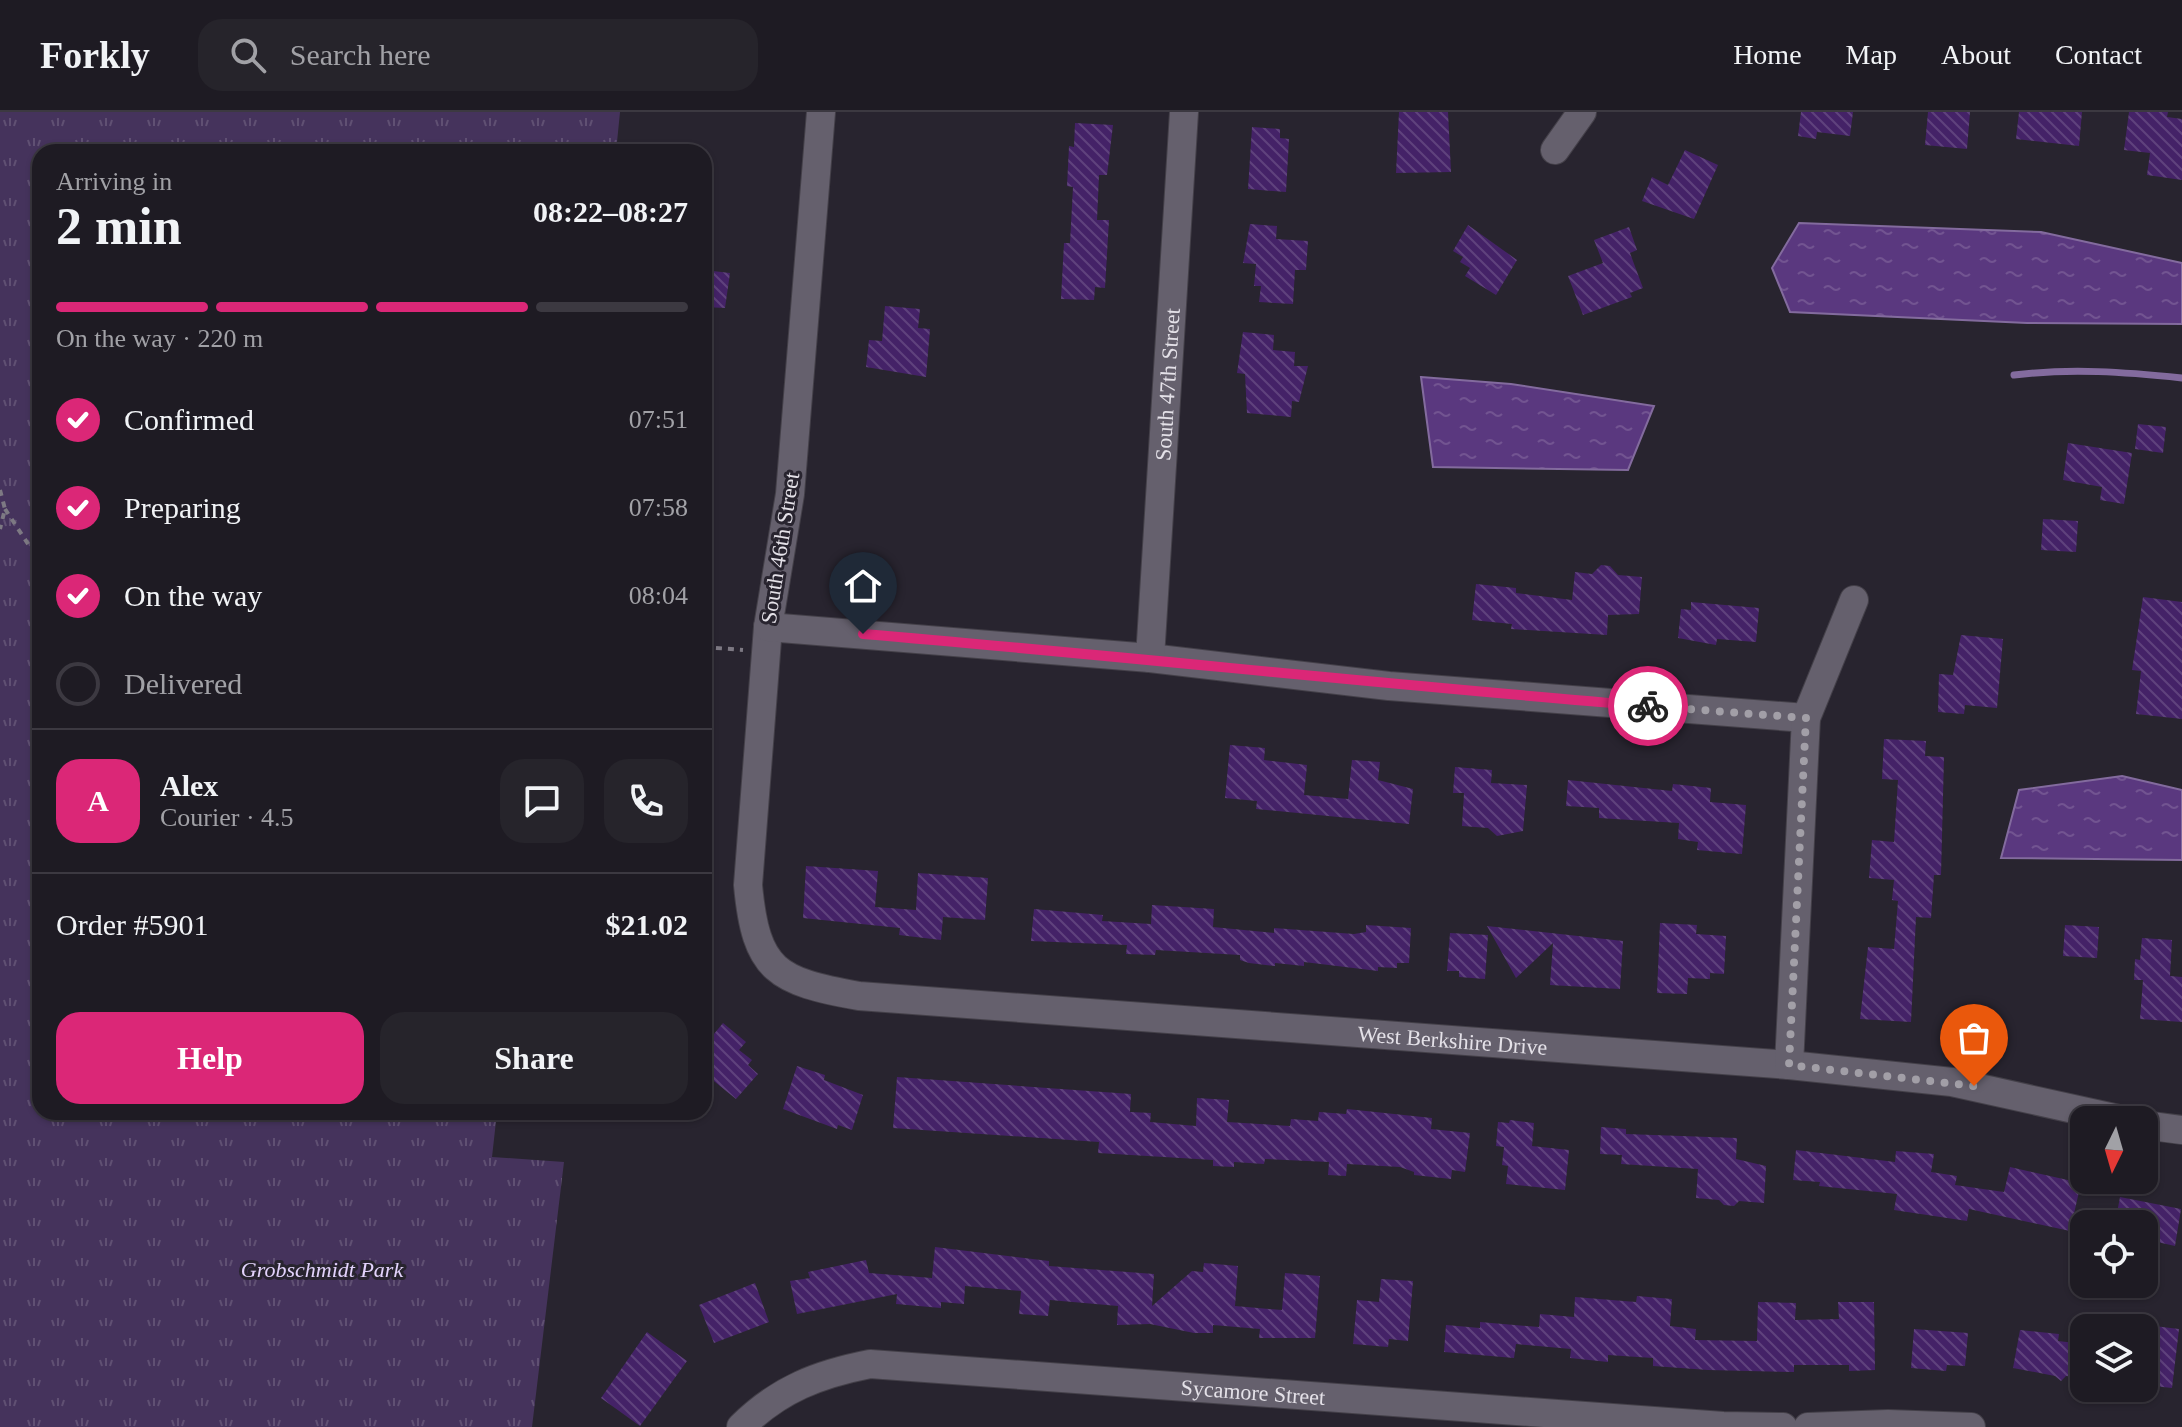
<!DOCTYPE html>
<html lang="en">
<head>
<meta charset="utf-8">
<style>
	body { margin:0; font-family:"Times New Roman",serif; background:#26242b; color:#f1f3f6; height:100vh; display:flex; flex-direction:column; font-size:30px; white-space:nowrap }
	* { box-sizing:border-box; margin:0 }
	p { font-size:26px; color:#a1a1a6 }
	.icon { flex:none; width:44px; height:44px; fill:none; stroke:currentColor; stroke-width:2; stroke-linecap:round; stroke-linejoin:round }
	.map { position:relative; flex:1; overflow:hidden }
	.drawer { position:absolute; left:32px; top:32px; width:680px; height:976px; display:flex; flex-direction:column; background:#1e1b23; border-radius:24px; box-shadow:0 2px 6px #0004,0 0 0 2px #3c3941 }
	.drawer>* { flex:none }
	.needle { width:52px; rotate:185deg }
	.tools { position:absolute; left:2070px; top:994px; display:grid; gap:16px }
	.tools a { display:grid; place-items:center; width:88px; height:88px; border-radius:16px; background:#1e1b23; box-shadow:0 2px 6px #0004,0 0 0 2px #3c3941; font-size:40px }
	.pin { position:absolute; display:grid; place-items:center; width:68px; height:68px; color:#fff; margin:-82px -34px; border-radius:50% 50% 50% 0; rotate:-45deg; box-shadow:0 0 8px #0007 }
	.pin .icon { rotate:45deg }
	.courier { position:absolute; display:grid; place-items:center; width:80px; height:80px; margin:-40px; border:6px solid #db2777; border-radius:50%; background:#fff; color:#222; box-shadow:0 2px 10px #0007 }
	.headline em { font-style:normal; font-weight:700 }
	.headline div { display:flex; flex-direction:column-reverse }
	.headline { display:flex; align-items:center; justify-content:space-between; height:136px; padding:0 24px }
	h1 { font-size:52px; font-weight:700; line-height:60px }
	.bar { display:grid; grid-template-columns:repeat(4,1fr); gap:12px 8px; align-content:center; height:96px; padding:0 24px }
	.bar i { height:10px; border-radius:6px; background:#3c3941 }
	.bar .active { background:#db2777 }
	.bar p { grid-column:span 4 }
	.line { display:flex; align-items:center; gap:20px; padding:0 24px; border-top:2px solid #3c3941 }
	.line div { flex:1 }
	.round { display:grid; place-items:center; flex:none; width:84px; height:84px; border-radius:24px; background:#26242b }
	ol { padding:0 24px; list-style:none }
	li { display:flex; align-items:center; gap:24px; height:88px }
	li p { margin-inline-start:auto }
	li .icon { padding:8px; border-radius:50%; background:#db2777; color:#fff; stroke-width:4 }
	li:last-child { color:#a1a1a6 }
	li i { width:44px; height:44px; border:4px solid #3c3941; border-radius:50% }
	.button { display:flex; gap:16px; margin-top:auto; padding:16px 24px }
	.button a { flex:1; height:92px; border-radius:24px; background:#db2777; color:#fff; font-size:32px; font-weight:700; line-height:92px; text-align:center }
	.button a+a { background:#26242b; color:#f1f3f6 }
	header { display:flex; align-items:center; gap:48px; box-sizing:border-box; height:112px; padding:0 40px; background:#1e1b23; border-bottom:2px solid #3c3941 }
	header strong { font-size:38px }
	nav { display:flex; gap:44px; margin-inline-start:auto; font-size:28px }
	.search { width:560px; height:72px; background:#26242b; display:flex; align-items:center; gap:20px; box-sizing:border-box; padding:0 28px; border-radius:24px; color:#a1a1a6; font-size:30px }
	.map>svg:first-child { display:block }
	.park { fill:url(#park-tufts) }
	.water { fill:url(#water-ripples); stroke:#836b9e; stroke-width:2 }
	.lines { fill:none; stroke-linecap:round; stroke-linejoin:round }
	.stream { stroke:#836b9e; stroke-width:7 }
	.building { fill:url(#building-back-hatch) }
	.minor-casing { stroke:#444049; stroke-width:30 }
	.path { stroke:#7d7983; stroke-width:4; stroke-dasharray:6 6; stroke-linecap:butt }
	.minor { stroke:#65606d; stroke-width:28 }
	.done { stroke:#a29fa7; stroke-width:8; stroke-dasharray:0 14.4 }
	.route { stroke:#db2777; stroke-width:10 }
	.labels { text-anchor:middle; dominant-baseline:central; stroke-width:6; stroke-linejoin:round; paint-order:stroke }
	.street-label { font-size:22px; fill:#e4e1e8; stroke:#28242f }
	.park-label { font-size:22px; font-style:italic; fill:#e3d3fc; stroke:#28242f }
</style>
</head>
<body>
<header>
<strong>Forkly</strong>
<div class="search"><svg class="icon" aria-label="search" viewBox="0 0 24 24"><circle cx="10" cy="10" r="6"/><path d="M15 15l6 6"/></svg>Search here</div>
<nav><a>Home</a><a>Map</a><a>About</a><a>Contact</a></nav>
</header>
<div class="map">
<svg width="2182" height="1315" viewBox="0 0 2182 1315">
	<defs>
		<pattern id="park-tufts" width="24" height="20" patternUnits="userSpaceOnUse" patternTransform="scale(2)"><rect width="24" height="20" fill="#45335c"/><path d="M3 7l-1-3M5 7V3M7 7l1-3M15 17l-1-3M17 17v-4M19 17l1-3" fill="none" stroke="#605073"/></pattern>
		<pattern id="water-ripples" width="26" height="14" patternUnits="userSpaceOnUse" patternTransform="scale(2)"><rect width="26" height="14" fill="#5a387f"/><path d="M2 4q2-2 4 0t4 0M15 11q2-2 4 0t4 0" fill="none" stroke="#725491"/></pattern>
		<pattern id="building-back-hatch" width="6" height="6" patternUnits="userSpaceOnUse" patternTransform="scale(2)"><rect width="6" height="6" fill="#442267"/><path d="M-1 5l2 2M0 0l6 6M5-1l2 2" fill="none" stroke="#5f427d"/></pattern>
	</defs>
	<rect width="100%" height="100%" fill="#28242f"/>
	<!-- park -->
	<path class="park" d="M0 0H620L616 40H40V1000H497L492 1045 564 1050 532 1315H0Z"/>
	<!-- water -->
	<path class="water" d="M1799 111 2041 120 2182 151V212L2027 211 1790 200 1772 156Z
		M1421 265 1511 272 1654 294 1628 358 1433 355Z
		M2122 664 2182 678V748L2001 746 2019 678Z"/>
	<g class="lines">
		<!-- stream -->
		<path class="stream" d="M2014 263C2071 256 2125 260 2182 266"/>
	</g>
	<!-- building -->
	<path class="building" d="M1399 0H1448L1451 60 1396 61Z
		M1801 0H1853L1850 24 1817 20 1816 27 1798 24Z
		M1928 0H1970L1967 37 1925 33Z
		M2019 0H2082L2079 34 2016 27Z
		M2129 0H2168L2167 5 2182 7V68L2147 63 2150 41 2124 38Z
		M1075 11 1113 13 1107 63H1099L1097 108H1109L1105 176 1095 175 1094 188 1061 187 1064 131H1070L1073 75 1067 74 1069 34 1074 35Z
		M1252 15 1280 17V26L1289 27 1286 80 1248 77Z
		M1685 38 1718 53 1694 107 1642 89 1652 65 1668 73Z
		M1250 112 1277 114 1276 127 1308 129 1306 158H1295L1293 192 1259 190 1261 174H1254L1256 152 1243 151Z
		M1468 113 1517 148 1496 183 1465 164 1470 156 1460 150 1463 145 1453 139Z
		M1629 115 1637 138 1630 141 1643 176 1630 181 1632 185 1583 203 1568 164 1603 151 1594 128Z
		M704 158 730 161 725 196 704 195Z
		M885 194 920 197 918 216 930 217 926 265 866 255 869 228 882 229Z
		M1243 220 1274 223 1273 238 1295 240 1294 254H1308L1299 290 1292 289 1291 305 1247 301 1245 262 1237 261Z
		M2138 312 2166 315 2163 341 2135 337Z
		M2068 331 2132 341 2124 392 2100 388 2102 375 2063 368Z
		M2043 407 2078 409 2076 440 2041 438Z
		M1601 453 1610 454 1618 463 1642 465 1639 502 1608 503 1607 523 1511 517 1512 512 1472 508 1476 472 1516 476V481L1572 488 1575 460 1592 462Z
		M2143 485 2182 490V607L2136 602 2141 559 2132 558Z
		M1691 490 1759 496 1756 530 1717 527 1716 533 1678 526 1681 497 1691 498Z
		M1961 523 2003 527 1997 596 1965 593 1964 602 1938 600 1939 562 1953 563Z
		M1884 627 1926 629 1925 644 1944 645 1941 763H1934L1931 806 1916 805 1911 910 1860 907 1868 835 1894 837 1898 789 1892 788 1894 768 1869 766 1872 728 1894 730 1898 668 1882 667Z
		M1230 633 1265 636 1264 648 1307 653 1304 683 1348 687 1352 648 1380 650 1378 668 1413 677 1409 712 1256 697 1257 689 1225 686Z
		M1455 655 1492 658 1491 671 1527 673 1523 719 1497 724 1488 716 1462 714 1464 681H1453Z
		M1568 668 1672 679 1673 672 1711 676 1710 690 1746 693 1742 742 1697 738 1698 730 1678 727 1679 711 1599 706V696L1566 694Z
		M806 754 878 759 875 795 916 798 918 761 988 766 985 808 943 805 941 828 899 823 900 816 803 806Z
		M1152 793 1214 797 1213 815 1274 821V816L1354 822 1366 820V813L1411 816 1409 851H1397V856L1378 855V859L1304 850V854L1275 851V854L1249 851 1240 848V843L1156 838 1155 843 1126 842 1127 833 1031 829 1034 797 1103 803 1102 809 1151 812Z
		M1660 811 1697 813 1696 822 1726 824 1724 862 1710 861V867L1688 866 1687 882 1657 881Z
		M2065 813 2099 815 2097 846 2063 844Z
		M1487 814 1623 829 1620 877 1550 873 1553 831 1516 866Z
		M1450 821 1488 823 1485 867 1459 865V859H1447Z
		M2142 826 2172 828 2170 864 2182 865V910L2140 907 2143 868H2134L2135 847 2140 848Z
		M723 911 746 930 739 938 752 948 748 953 758 962 736 987 704 961V934Z
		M797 954 825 963 824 968 863 983 852 1018 838 1013 837 1017 783 997Z
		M897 965 1131 982 1130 1000 1151 1001 1150 1010 1196 1014 1197 986 1229 988 1227 1010 1290 1014 1291 1007 1318 1009 1319 1000 1346 1002 1347 997 1432 1006 1431 1017 1470 1021 1465 1060 1452 1058 1451 1067 1414 1063V1060L1400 1055 1347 1052 1346 1064 1328 1063 1329 1050 1265 1047 1264 1052 1234 1050V1055L1213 1054V1048L1098 1041 1099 1030 893 1016Z
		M1510 1008 1534 1011 1532 1034 1569 1038 1565 1078 1506 1072 1508 1054 1502 1053 1504 1035 1496 1034 1498 1010 1509 1011Z
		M1601 1015 1626 1017V1022L1737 1026 1736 1047 1766 1054 1764 1091 1739 1089 1734 1094 1724 1093 1719 1088 1696 1086 1698 1057 1621 1052 1622 1043 1600 1042Z
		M1796 1038 1895 1050 1896 1039 1934 1042 1931 1060 1957 1064 1955 1073 2004 1080 2010 1055 2081 1071 2070 1119 1969 1097 1967 1109 1894 1098 1897 1082 1819 1074 1820 1070 1793 1068Z
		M2120 1085 2181 1097 2175 1134 2144 1127V1112H2115Z
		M935 1135 1049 1149V1154L1154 1162 1152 1194 1192 1159 1203 1160 1204 1151 1238 1154 1235 1194 1282 1198 1285 1161 1320 1164 1315 1226H1259L1260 1217 1213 1213V1221H1194L1150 1212 1117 1213 1118 1194 1050 1188 1048 1204 1019 1202 1021 1179 965 1174 964 1192 941 1190V1196L896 1192 897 1182 797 1202 790 1169 810 1166 808 1160 866 1148 869 1161 932 1166Z
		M1381 1167 1413 1169 1408 1229 1389 1227 1388 1235 1353 1232 1357 1188 1379 1190Z
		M755 1171 769 1210 714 1231 699 1193Z
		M1637 1184 1672 1187 1670 1214 1696 1217 1695 1228 1757 1229 1758 1190 1796 1191 1795 1208 1839 1207 1838 1190H1874L1875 1258 1849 1259V1253H1794V1260L1708 1258 1653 1254V1246L1608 1243V1250L1570 1246 1571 1237 1516 1232 1514 1246 1444 1240 1446 1213 1480 1216V1210L1539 1215 1540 1202 1574 1205 1575 1185 1636 1190Z
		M2146 1213 2179 1217 2172 1276 2144 1273Z
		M1914 1217 1968 1221 1965 1254 1947 1253 1946 1259 1911 1256Z
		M2020 1218 2059 1222 2058 1229 2084 1232V1266L2066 1264 2061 1269 2055 1264 2013 1256Z
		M647 1220 687 1249 640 1314 601 1286Z"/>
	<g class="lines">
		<defs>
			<g id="minor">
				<path id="s1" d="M821 0 790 382 768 515 748 773C756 860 777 869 859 884L1789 953 1952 970 2123 1008"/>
				<path d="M1555 38 1582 0"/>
				<path d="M768 515 1150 546 1389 574 1806 606"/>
				<path id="s2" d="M1150 546 1184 0"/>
				<path d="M1789 953 1806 606 1854 488"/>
				<path d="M2144 1013 2182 1018"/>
				<path id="s3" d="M741 1315C779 1277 819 1262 870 1252L1723 1314 1783 1315"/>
				<path d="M1808 1315 1888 1312 1971 1315"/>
			</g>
		</defs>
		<!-- minor casing -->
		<use href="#minor" class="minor-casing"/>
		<!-- path -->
		<path class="path" d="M0 378 5 397 0 417
			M5 397 40 450
			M704 535 743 538"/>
		<!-- minor -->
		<use href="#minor" class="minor"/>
	</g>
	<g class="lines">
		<!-- done -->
		<path class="done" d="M1648 594 1806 606 1789 953 1974 974"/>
		<!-- route -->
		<path class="route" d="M863 522C1125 544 1386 573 1648 594"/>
	</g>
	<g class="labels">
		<!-- street labels -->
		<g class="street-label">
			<text stroke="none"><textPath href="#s2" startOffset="274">South 47th Street</textPath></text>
			<text transform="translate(780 436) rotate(-81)">South 46th Street</text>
			<text stroke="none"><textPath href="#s1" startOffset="1550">West Berkshire Drive</textPath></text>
			<text stroke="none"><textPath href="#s3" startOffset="530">Sycamore Street</textPath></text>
		</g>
		<!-- park labels -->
		<g class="park-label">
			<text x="322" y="1157">Grobschmidt Park</text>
		</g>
	</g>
</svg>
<div class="tools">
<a><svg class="needle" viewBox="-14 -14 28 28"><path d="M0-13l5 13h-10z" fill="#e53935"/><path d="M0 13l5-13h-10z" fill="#a1a1a6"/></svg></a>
<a><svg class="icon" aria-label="locate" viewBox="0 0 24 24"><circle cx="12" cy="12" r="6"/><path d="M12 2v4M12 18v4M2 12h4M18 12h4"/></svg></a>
<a><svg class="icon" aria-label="layers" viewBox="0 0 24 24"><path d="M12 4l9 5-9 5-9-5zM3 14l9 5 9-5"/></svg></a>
</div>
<div class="pin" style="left:1974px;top:974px;background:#ea580c"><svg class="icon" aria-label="bag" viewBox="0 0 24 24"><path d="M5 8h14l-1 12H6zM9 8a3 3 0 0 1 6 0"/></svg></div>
<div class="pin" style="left:863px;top:522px;background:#1f2937"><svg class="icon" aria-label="home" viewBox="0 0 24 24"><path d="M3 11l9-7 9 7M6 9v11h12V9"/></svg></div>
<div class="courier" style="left:1648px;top:594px"><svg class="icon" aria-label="bike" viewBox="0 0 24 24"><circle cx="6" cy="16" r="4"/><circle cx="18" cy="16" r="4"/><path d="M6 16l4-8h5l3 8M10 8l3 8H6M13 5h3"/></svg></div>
<section class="drawer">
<div class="headline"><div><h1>2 min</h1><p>Arriving in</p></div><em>08:22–08:27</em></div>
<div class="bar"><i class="active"></i><i class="active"></i><i class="active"></i><i></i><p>On the way · 220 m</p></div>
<ol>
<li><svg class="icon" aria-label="check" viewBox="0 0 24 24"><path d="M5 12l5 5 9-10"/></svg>Confirmed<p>07:51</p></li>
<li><svg class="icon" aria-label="check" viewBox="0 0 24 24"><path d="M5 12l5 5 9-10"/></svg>Preparing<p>07:58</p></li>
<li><svg class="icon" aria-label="check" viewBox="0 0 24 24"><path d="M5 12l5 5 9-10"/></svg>On the way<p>08:04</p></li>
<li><i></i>Delivered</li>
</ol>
<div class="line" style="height:144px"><b class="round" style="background:#db2777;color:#fff">A</b><div><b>Alex</b><p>Courier · 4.5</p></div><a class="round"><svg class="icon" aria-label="chat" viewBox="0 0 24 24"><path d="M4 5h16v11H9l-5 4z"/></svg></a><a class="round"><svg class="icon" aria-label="phone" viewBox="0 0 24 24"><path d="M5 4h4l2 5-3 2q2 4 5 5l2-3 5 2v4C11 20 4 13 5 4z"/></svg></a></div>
<div class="line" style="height:104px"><div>Order #5901</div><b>$21.02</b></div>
<div class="button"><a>Help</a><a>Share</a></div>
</section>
</div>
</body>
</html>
